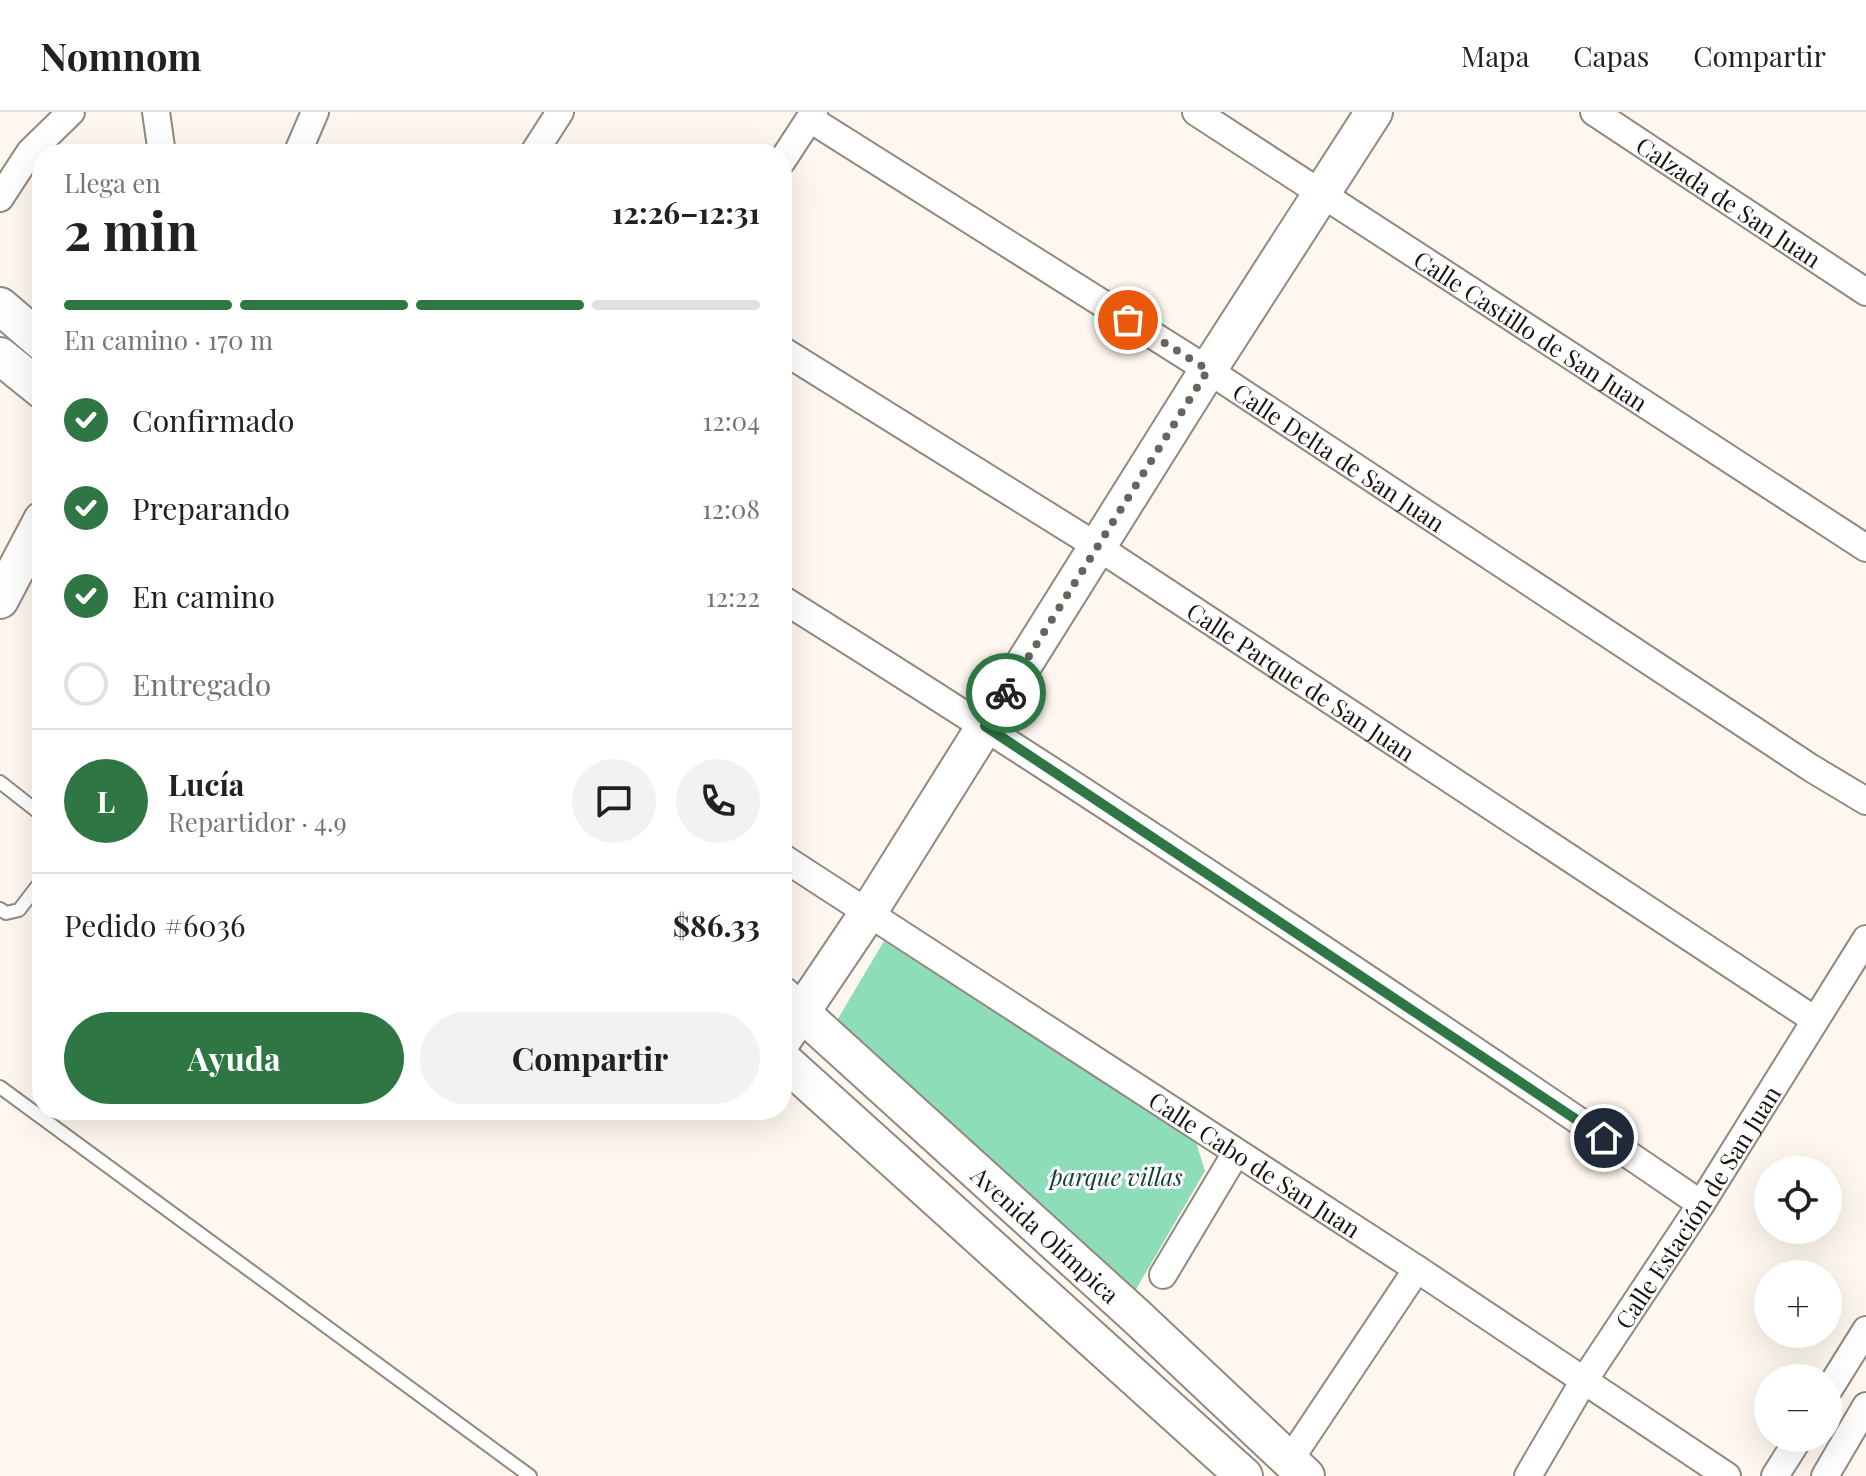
<!DOCTYPE html>
<html lang="es">
<head>
<meta charset="utf-8">
<style>
	body { margin:0; font-family:"Playfair Display",serif; background:#f2f2f2; color:#202124; height:100vh; display:flex; flex-direction:column; font-size:30px; white-space:nowrap }
	* { box-sizing:border-box; margin:0 }
	p { font-size:26px; color:#757577 }
	.icon { flex:none; width:44px; height:44px; fill:none; stroke:currentColor; stroke-width:2; stroke-linecap:round; stroke-linejoin:round }
	.map { position:relative; flex:1; overflow:hidden }
	.panel { position:absolute; left:32px; top:32px; width:760px; height:976px; display:flex; flex-direction:column; background:#fff; border-radius:32px; box-shadow:0 8px 32px #0002 }
	.panel>* { flex:none }
	.controls { position:absolute; left:1754px; top:1044px; display:grid; gap:16px }
	.controls a { display:grid; place-items:center; width:88px; height:88px; border-radius:50%; background:#fff; box-shadow:0 8px 32px #0002; font-size:40px }
	.pin { position:absolute; display:grid; place-items:center; width:68px; height:68px; color:#fff; margin:-34px; border:4px solid #fff; border-radius:50%; box-shadow:0 2px 8px #0007 }
	.courier { position:absolute; display:grid; place-items:center; width:80px; height:80px; margin:-40px; border:6px solid #2e7744; border-radius:50%; background:#fff; color:#222; box-shadow:0 2px 10px #0007 }
	.overview em { font-style:normal; font-weight:700 }
	.overview div { display:flex; flex-direction:column-reverse }
	.overview { display:flex; align-items:center; justify-content:space-between; height:136px; padding:0 32px }
	h1 { font-size:52px; font-weight:700; line-height:60px }
	.bar { display:grid; grid-template-columns:repeat(4,1fr); gap:12px 8px; align-content:center; height:96px; padding:0 32px }
	.bar i { height:10px; border-radius:6px; background:#e0e0e0 }
	.bar .on { background:#2e7744 }
	.bar p { grid-column:span 4 }
	.line { display:flex; align-items:center; gap:20px; padding:0 32px; border-top:2px solid #e0e0e0 }
	.line div { flex:1 }
	.round { display:grid; place-items:center; flex:none; width:84px; height:84px; border-radius:42px; background:#f2f2f2 }
	ol { padding:0 32px; list-style:none }
	li { display:flex; align-items:center; gap:24px; height:88px }
	li p { margin-inline-start:auto }
	li .icon { padding:8px; border-radius:50%; background:#2e7744; color:#fff; stroke-width:4 }
	li:last-child { color:#757577 }
	li i { width:44px; height:44px; border:4px solid #e0e0e0; border-radius:50% }
	.action { display:flex; gap:16px; margin-top:auto; padding:16px 32px }
	.action a { flex:1; height:92px; border-radius:48px; background:#2e7744; color:#fff; font-size:32px; font-weight:700; line-height:92px; text-align:center }
	.action a+a { background:#f2f2f2; color:#202124 }
	header { display:flex; align-items:center; gap:48px; box-sizing:border-box; height:112px; padding:0 40px; background:#fff; border-bottom:2px solid #e0e0e0 }
	header strong { font-size:38px }
	nav { display:flex; gap:44px; margin-inline-start:auto; font-size:28px }
	.map>svg:first-child { display:block }
	.park { fill:#8cddb8 }
	.lines { fill:none; stroke-linecap:round; stroke-linejoin:round }
	.lane-casing { stroke:#93887d; stroke-width:16 }
	.street-casing { stroke:#93887d; stroke-width:30 }
	.secondary-casing { stroke:#93887d; stroke-width:40 }
	.lane { stroke:#fff; stroke-width:12 }
	.street { stroke:#fff; stroke-width:26 }
	.secondary { stroke:#fff; stroke-width:36 }
	.done { stroke:#68635d; stroke-width:8; stroke-dasharray:0 14.4 }
	.route { stroke:#2e7744; stroke-width:10 }
	.labels { text-anchor:middle; dominant-baseline:central; stroke-width:6; stroke-linejoin:round; paint-order:stroke }
	.street-label { font-size:24px; fill:#18140f; stroke:#fff }
	.park-label { font-size:24px; font-style:italic; fill:#0f3f2d; stroke:#fff }
</style>
</head>
<body>
<header>
<strong>Nomnom</strong>
<nav><a>Mapa</a><a>Capas</a><a>Compartir</a></nav>
</header>
<div class="map">
<svg width="1866" height="1364" viewBox="0 0 1866 1364">
	<rect width="100%" height="100%" fill="#fef7ef"/>
	<!-- park -->
	<path class="park" d="M884 829 1194 1024 1205 1059 1135 1179 833 915Z"/>
	<g class="lines">
		<defs>
			<path id="lane" d="M0 670 42 703
				M0 797 6 801 19 798 42 768
				M0 975 530 1364"/>
			<g id="street">
				<path d="M156 0 162 42"/>
				<path id="s1" d="M1196 0 1866 436"/>
				<path id="s2" d="M1594 0 1866 180"/>
				<path id="s3" d="M810 7 1208 258 1811 656 1866 689"/>
				<path d="M297 42 315 0"/>
				<path d="M533 42 560 0"/>
				<path d="M782 49 814 0"/>
				<path d="M0 86 30 40 71 0"/>
				<path id="s4" d="M782 238 1098 435 1815 908"/>
				<path d="M782 487C1093 681 1398 885 1701 1092"/>
				<path id="s5" d="M782 745 1417 1157 1727 1364"/>
				<path d="M1163 1163 1236 1041"/>
				<path d="M1828 1279 1866 1218"/>
				<path d="M1289 1349 1417 1157"/>
				<path id="s6" d="M1528 1364 1583 1270 1701 1092 1866 827"/>
				<path d="M1775 1364 1799 1326"/>
				<path d="M1825 1364 1866 1294"/>
			</g>
			<g id="secondary">
				<path d="M0 194 42 230"/>
				<path d="M0 244 42 278"/>
				<path d="M0 488 42 408"/>
				<path id="s7" d="M782 883 1137 1205 1306 1364"/>
				<path d="M782 929 868 801 1208 258 1374 0"/>
				<path d="M782 947 1244 1364"/>
			</g>
		</defs>
		<!-- lane casing -->
		<use href="#lane" class="lane-casing"/>
		<!-- street casing -->
		<use href="#street" class="street-casing"/>
		<!-- secondary casing -->
		<use href="#secondary" class="secondary-casing"/>
		<!-- lane -->
		<use href="#lane" class="lane"/>
		<!-- street -->
		<use href="#street" class="street"/>
		<!-- secondary -->
		<use href="#secondary" class="secondary"/>
	</g>
	<g class="lines">
		<!-- done -->
		<path class="done" d="M1006 581 1208 258 1128 208"/>
		<!-- route -->
		<path class="route" d="M1006 581 985 614 1604 1026"/>
	</g>
	<g class="labels">
		<!-- street labels -->
		<g class="street-label">
			<text stroke="none"><textPath href="#s2" startOffset="162">Calzada de San Juan</textPath></text>
			<text stroke="none"><textPath href="#s1" startOffset="400">Calle Castillo de San Juan</textPath></text>
			<text stroke="none"><textPath href="#s3" startOffset="628">Calle Delta de San Juan</textPath></text>
			<text stroke="none"><textPath href="#s4" startOffset="616">Calle Parque de San Juan</textPath></text>
			<text stroke="none"><textPath href="#s5" startOffset="564">Calle Cabo de San Juan</textPath></text>
			<text stroke="none"><textPath href="#s6" startOffset="318">Calle Estación de San Juan</textPath></text>
			<text stroke="none"><textPath href="#s7" startOffset="356">Avenida Olímpica</textPath></text>
		</g>
		<!-- park labels -->
		<g class="park-label">
			<text x="1116" y="1064">parque villas</text>
		</g>
	</g>
</svg>
<div class="controls">
<a><svg class="icon" aria-label="locate" viewBox="0 0 24 24"><circle cx="12" cy="12" r="6"/><path d="M12 2v4M12 18v4M2 12h4M18 12h4"/></svg></a>
<a>+</a>
<a>−</a>
</div>
<div class="pin" style="left:1128px;top:208px;background:#ea580c"><svg class="icon" aria-label="bag" viewBox="0 0 24 24"><path d="M5 8h14l-1 12H6zM9 8a3 3 0 0 1 6 0"/></svg></div>
<div class="pin" style="left:1604px;top:1026px;background:#1f2937"><svg class="icon" aria-label="home" viewBox="0 0 24 24"><path d="M3 11l9-7 9 7M6 9v11h12V9"/></svg></div>
<div class="courier" style="left:1006px;top:581px"><svg class="icon" aria-label="bike" viewBox="0 0 24 24"><circle cx="6" cy="16" r="4"/><circle cx="18" cy="16" r="4"/><path d="M6 16l4-8h5l3 8M10 8l3 8H6M13 5h3"/></svg></div>
<section class="panel">
<div class="overview"><div><h1>2 min</h1><p>Llega en</p></div><em>12:26–12:31</em></div>
<div class="bar"><i class="on"></i><i class="on"></i><i class="on"></i><i></i><p>En camino · 170 m</p></div>
<ol>
<li><svg class="icon" aria-label="check" viewBox="0 0 24 24"><path d="M5 12l5 5 9-10"/></svg>Confirmado<p>12:04</p></li>
<li><svg class="icon" aria-label="check" viewBox="0 0 24 24"><path d="M5 12l5 5 9-10"/></svg>Preparando<p>12:08</p></li>
<li><svg class="icon" aria-label="check" viewBox="0 0 24 24"><path d="M5 12l5 5 9-10"/></svg>En camino<p>12:22</p></li>
<li><i></i>Entregado</li>
</ol>
<div class="line" style="height:144px"><b class="round" style="background:#2e7744;color:#fff">L</b><div><b>Lucía</b><p>Repartidor · 4.9</p></div><a class="round"><svg class="icon" aria-label="chat" viewBox="0 0 24 24"><path d="M4 5h16v11H9l-5 4z"/></svg></a><a class="round"><svg class="icon" aria-label="phone" viewBox="0 0 24 24"><path d="M5 4h4l2 5-3 2q2 4 5 5l2-3 5 2v4C11 20 4 13 5 4z"/></svg></a></div>
<div class="line" style="height:104px"><div>Pedido #6036</div><b>$86.33</b></div>
<div class="action"><a>Ayuda</a><a>Compartir</a></div>
</section>
</div>
</body>
</html>
